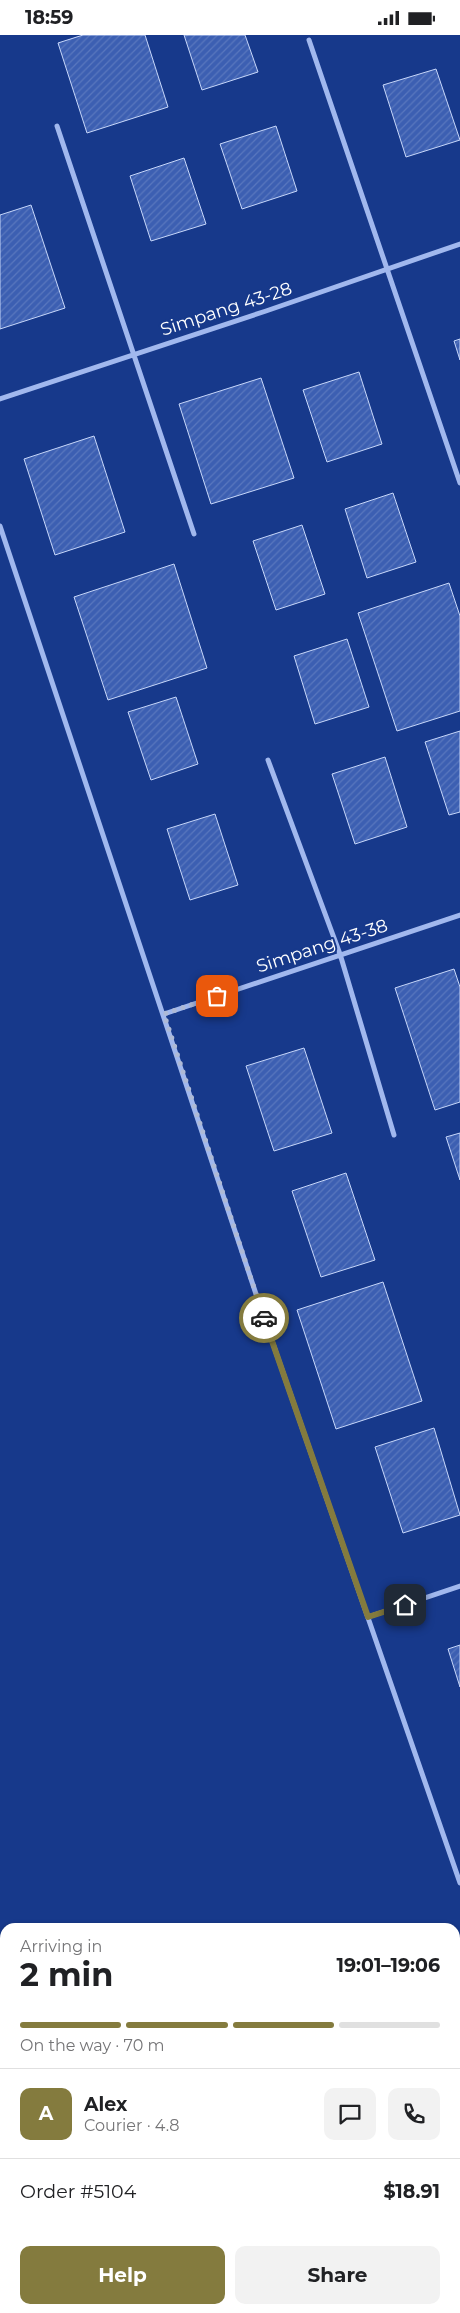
<!DOCTYPE html>
<html lang="en">
<head>
<meta charset="utf-8">
<style>
	body { margin:0; font-family:Montserrat,sans-serif; background:#f2f2f2; color:#202124; height:100vh; display:flex; flex-direction:column; font-size:19px; white-space:nowrap }
	* { box-sizing:border-box; margin:0 }
	p { font-size:16px; color:#757577 }
	.icon { flex:none; width:28px; height:28px; fill:none; stroke:currentColor; stroke-width:2; stroke-linecap:round; stroke-linejoin:round }
	.map { position:relative; flex:1; overflow:hidden }
	.drawer { position:absolute; left:0px; top:1888px; width:460px; height:391px; display:flex; flex-direction:column; background:#fff; border-radius:15px 15px 0 0; box-shadow:0 1px 4px #0004 }
	.drawer>* { flex:none }
	.pin { position:absolute; display:grid; place-items:center; width:42px; height:42px; color:#fff; margin:-21px; border-radius:10px; box-shadow:0 2px 8px #0006 }
	.courier { position:absolute; display:grid; place-items:center; width:50px; height:50px; margin:-25px; border:4px solid #847b3e; border-radius:50%; background:#fff; color:#222; box-shadow:0 1px 6px #0007 }
	.headline em { font-style:normal; font-weight:700 }
	.headline div { display:flex; flex-direction:column-reverse }
	.headline { display:flex; align-items:center; justify-content:space-between; height:85px; padding:0 20px }
	h1 { font-size:32px; font-weight:700; line-height:38px }
	.bar { display:grid; grid-template-columns:repeat(4,1fr); gap:8px 5px; align-content:center; height:60px; padding:0 20px }
	.bar i { height:6px; border-radius:4px; background:#e0e0e0 }
	.bar .active { background:#847b3e }
	.bar p { grid-column:span 4 }
	.line { display:flex; align-items:center; gap:12px; padding:0 20px; border-top:1px solid #e0e0e0 }
	.line div { flex:1 }
	.round { display:grid; place-items:center; flex:none; width:52px; height:52px; border-radius:10px; background:#f2f2f2 }
	.button { display:flex; gap:10px; margin-top:auto; padding:10px 20px }
	.button a { flex:1; height:58px; border-radius:10px; background:#847b3e; color:#fff; font-size:20px; font-weight:700; line-height:58px; text-align:center }
	.button a+a { background:#f2f2f2; color:#202124 }
	.status { display:flex; justify-content:space-between; align-items:center; height:35px; padding:0 25px; background:#fff; direction:ltr }
	.status svg { height:14px; fill:currentColor }
	.map>svg:first-child { display:block }
	.building { fill:url(#building-hatch); stroke:#c7d7fa }
	.lines { fill:none; stroke-linecap:round; stroke-linejoin:round }
	.minor { stroke:#a1b8ee; stroke-width:5 }
	.done { stroke:#aebad6; stroke-width:5; stroke-dasharray:0 9 }
	.route { stroke:#847b3e; stroke-width:6 }
	.labels { text-anchor:middle; dominant-baseline:central; stroke-width:4; stroke-linejoin:round; paint-order:stroke }
	.street-label { font-size:18px; fill:#fff; stroke:#17398b }
</style>
</head>
<body>
<div class="status"><b>18:59</b><svg viewBox="0 0 49 12"><path d="M0 12V9h3v3zM5 12V6h3v6zM10 12V3h3v9zM15 12V0h3v12zM26 1h20v11H26zM47 4h2v5h-2z"/></svg></div>
<div class="map">
<svg width="460" height="2278" viewBox="0 0 460 2278">
	<defs>
		<pattern id="building-hatch" width="6" height="6" patternUnits="userSpaceOnUse" patternTransform="scale(1.25)"><rect width="6" height="6" fill="#3c5fb2"/><path d="M-1 1l2-2M0 6l6-6M5 7l2-2" fill="none" stroke="#5977be"/></pattern>
	</defs>
	<rect width="100%" height="100%" fill="#17398b"/>
	<!-- building -->
	<path class="building" d="M83 0H145L168 72 87 98 58 8Z
		M184 0H245L258 37 202 55Z
		M436 34 460 105 406 122 383 50Z
		M276 91 297 156 242 174 220 109Z
		M184 123 206 189 151 206 130 141Z
		M31 170 65 273 0 294V180Z
		M460 304V325L454 306Z
		M359 337 382 409 327 427 303 355Z
		M261 343 294 443 211 469 179 369Z
		M94 401 125 497 55 520 24 424Z
		M393 458 416 527 367 543 345 474Z
		M302 490 325 559 276 575 253 506Z
		M174 529 207 633 108 665 74 562Z
		M449 548 460 581V676L397 696 358 578Z
		M347 604 369 672 315 689 294 621Z
		M176 662 198 729 151 745 128 677Z
		M460 696V777L449 780 425 707Z
		M385 722 407 792 355 809 332 739Z
		M215 779 238 850 190 865 167 794Z
		M454 934 460 952V1067L435 1075 395 953Z
		M304 1013 332 1098 274 1116 246 1031Z
		M460 1098V1145L446 1102Z
		M346 1138 375 1225 321 1242 292 1156Z
		M383 1247 422 1366 336 1394 297 1275Z
		M434 1393 460 1480 403 1498 375 1412Z
		M460 1610V1652L448 1614Z"/>
	<g class="lines">
		<!-- minor -->
		<path class="minor" d="M309 5 460 448
			M57 91 194 499
			M0 364 266 276 460 209
			M0 491 262 1277 460 1848
			M268 725 340 919 394 1100
			M164 979 460 880
			M368 1582 460 1551"/>
	</g>
	<g class="lines">
		<!-- done -->
		<path class="done" d="M217 961 164 979 264 1283"/>
		<!-- route -->
		<path class="route" d="M264 1283 368 1582 405 1570"/>
	</g>
	<g class="labels">
		<!-- street labels -->
		<g class="street-label">
			<text transform="translate(226 274) rotate(-18)">Simpang 43-28</text>
			<text transform="translate(322 911) rotate(-18)">Simpang 43-38</text>
		</g>
	</g>
</svg>
<div class="pin" style="left:217px;top:961px;background:#ea580c"><svg class="icon" aria-label="bag" viewBox="0 0 24 24"><path d="M5 8h14l-1 12H6zM9 8a3 3 0 0 1 6 0"/></svg></div>
<div class="pin" style="left:405px;top:1570px;background:#1f2937"><svg class="icon" aria-label="home" viewBox="0 0 24 24"><path d="M3 11l9-7 9 7M6 9v11h12V9"/></svg></div>
<div class="courier" style="left:264px;top:1283px"><svg class="icon" aria-label="car" viewBox="0 0 24 24"><path d="M5 17H2v-5l4-1 3-4h7l3 4 3 1v5h-3M9 17h6M6 11h13"/><circle cx="7" cy="17" r="2"/><circle cx="17" cy="17" r="2"/></svg></div>
<section class="drawer">
<div class="headline"><div><h1>2 min</h1><p>Arriving in</p></div><em>19:01–19:06</em></div>
<div class="bar"><i class="active"></i><i class="active"></i><i class="active"></i><i></i><p>On the way · 70 m</p></div>
<div class="line" style="height:90px"><b class="round" style="background:#847b3e;color:#fff">A</b><div><b>Alex</b><p>Courier · 4.8</p></div><a class="round"><svg class="icon" aria-label="chat" viewBox="0 0 24 24"><path d="M4 5h16v11H9l-5 4z"/></svg></a><a class="round"><svg class="icon" aria-label="phone" viewBox="0 0 24 24"><path d="M5 4h4l2 5-3 2q2 4 5 5l2-3 5 2v4C11 20 4 13 5 4z"/></svg></a></div>
<div class="line" style="height:65px"><div>Order #5104</div><b>$18.91</b></div>
<div class="button"><a>Help</a><a>Share</a></div>
</section>
</div>
</body>
</html>
